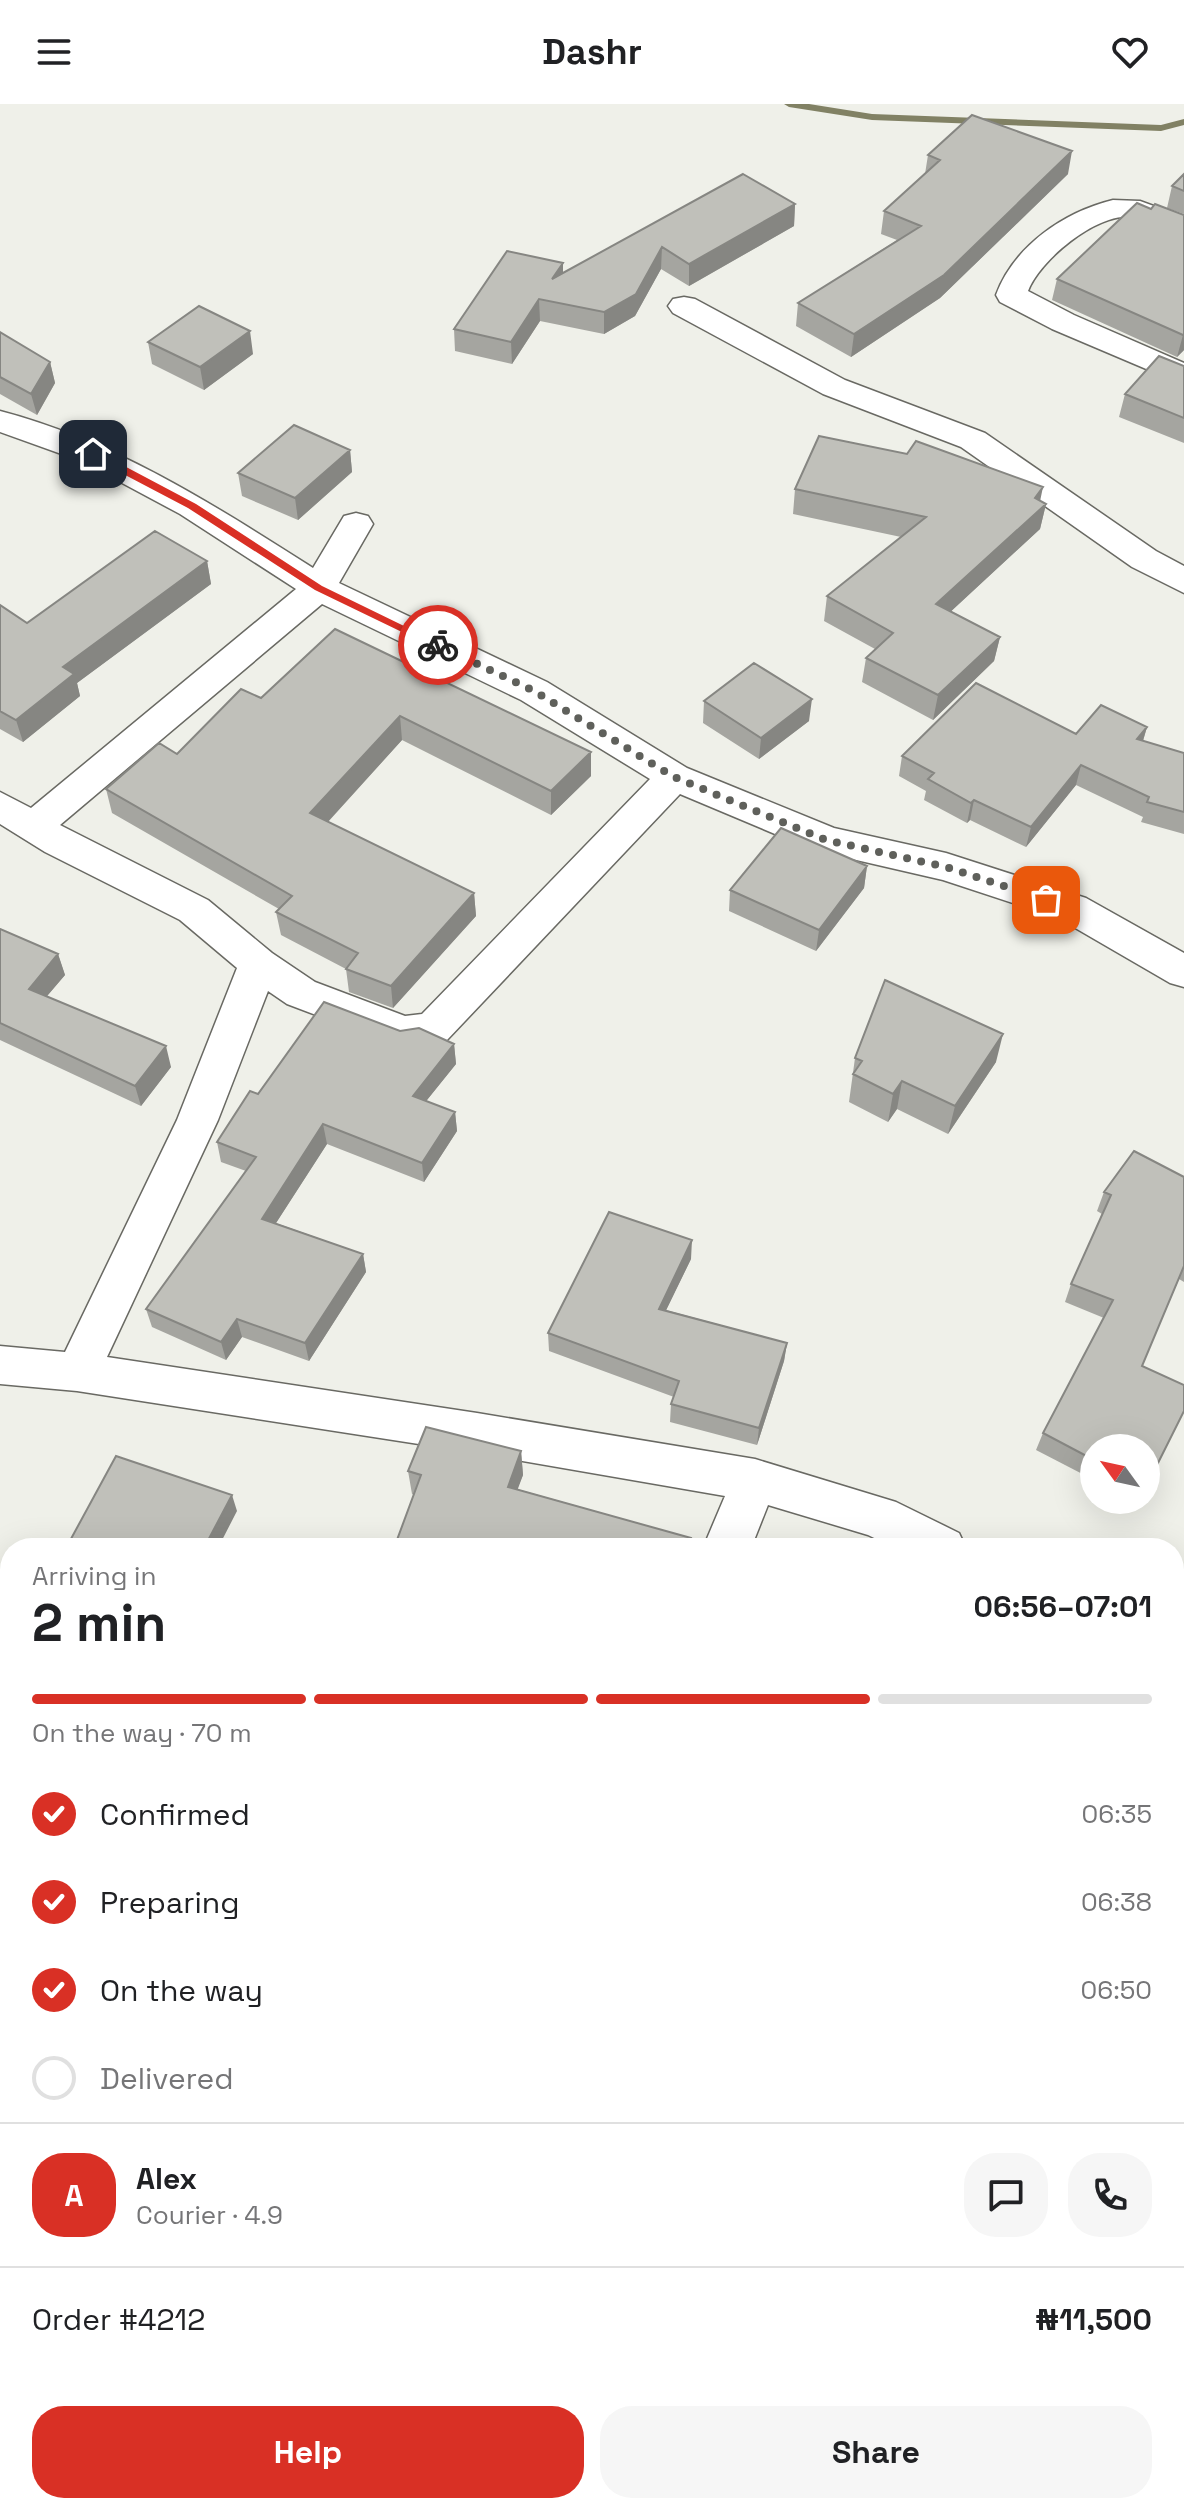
<!DOCTYPE html>
<html lang="en">
<head>
<meta charset="utf-8">
<style>
	body { margin:0; font-family:"Space Grotesk",sans-serif; background:#f6f6f6; color:#202124; height:100vh; display:flex; flex-direction:column; font-size:30px; white-space:nowrap }
	* { box-sizing:border-box; margin:0 }
	p { font-size:26px; color:#757577 }
	.icon { flex:none; width:44px; height:44px; fill:none; stroke:currentColor; stroke-width:2; stroke-linecap:round; stroke-linejoin:round }
	.map { position:relative; flex:1; overflow:hidden }
	.side { position:absolute; left:0px; top:1434px; width:1184px; height:976px; display:flex; flex-direction:column; background:#fff; border-radius:32px 32px 0 0; box-shadow:0 8px 32px #0002 }
	.side>* { flex:none }
	.needle { width:52px; rotate:303deg }
	.buttons { position:absolute; left:1080px; top:1330px; display:grid; gap:16px }
	.buttons a { display:grid; place-items:center; width:80px; height:80px; border-radius:50%; background:#fff; box-shadow:0 8px 32px #0002; font-size:40px }
	.pin { position:absolute; display:grid; place-items:center; width:68px; height:68px; color:#fff; margin:-34px; border-radius:16px; box-shadow:0 4px 12px #0006 }
	.courier { position:absolute; display:grid; place-items:center; width:80px; height:80px; margin:-40px; border:6px solid #d93025; border-radius:50%; background:#fff; color:#222; box-shadow:0 2px 10px #0007 }
	.overview em { font-style:normal; font-weight:700 }
	.overview div { display:flex; flex-direction:column-reverse }
	.overview { display:flex; align-items:center; justify-content:space-between; height:136px; padding:0 32px }
	h1 { font-size:52px; font-weight:700; line-height:60px }
	.bar { display:grid; grid-template-columns:repeat(4,1fr); gap:12px 8px; align-content:center; height:96px; padding:0 32px }
	.bar i { height:10px; border-radius:6px; background:#e0e0e0 }
	.bar .on { background:#d93025 }
	.bar p { grid-column:span 4 }
	.line { display:flex; align-items:center; gap:20px; padding:0 32px; border-top:2px solid #e0e0e0 }
	.line div { flex:1 }
	.round { display:grid; place-items:center; flex:none; width:84px; height:84px; border-radius:32px; background:#f6f6f6 }
	ol { padding:0 32px; list-style:none }
	li { display:flex; align-items:center; gap:24px; height:88px }
	li p { margin-inline-start:auto }
	li .icon { padding:8px; border-radius:50%; background:#d93025; color:#fff; stroke-width:4 }
	li:last-child { color:#757577 }
	li i { width:44px; height:44px; border:4px solid #e0e0e0; border-radius:50% }
	.button { display:flex; gap:16px; margin-top:auto; padding:16px 32px }
	.button a { flex:1; height:92px; border-radius:32px; background:#d93025; color:#fff; font-size:32px; font-weight:700; line-height:92px; text-align:center }
	.button a+a { background:#f6f6f6; color:#202124 }
	header { display:flex; justify-content:space-between; align-items:center; height:104px; padding:0 32px; background:#fff; font-size:36px; font-weight:700 }
	.map>svg:first-child { display:block }
	.lines { fill:none; stroke-linecap:round; stroke-linejoin:round }
	.stream { fill:#818164; fill-rule:evenodd }
	.minor-casing { stroke:#696963; stroke-width:3 }
	.minor { fill:#fff; fill-rule:evenodd }
	.wall { fill:#a5a5a0 }
	.shaded-wall { fill:#868682 }
	.building { fill:#c0c0ba; stroke:#868682; stroke-width:2 }
	.route { fill:#d93025 }
	.done { stroke:#5f605b; stroke-width:8; stroke-dasharray:0 14.4 }
</style>
</head>
<body>
<header><svg class="icon" aria-label="menu" viewBox="0 0 24 24"><path d="M4 6h16M4 12h16M4 18h16"/></svg>Dashr<svg class="icon" aria-label="heart" viewBox="0 0 24 24"><path d="M12 20l-8-8c-3-5 5-10 8-4 3-6 11-1 8 4z"/></svg></header>
<div class="map">
<svg width="1184" height="2410" viewBox="0 0 1184 2410">
	<rect width="100%" height="100%" fill="#eff0e9"/>
	<g class="lines">
		<!-- stream -->
		<path class="stream" d="M784 0H809L872 10 1161 21 1184 15V21L1161 27 872 16 789 3Z"/>
		<defs>
			<path id="minor" d="M1113 96 1140 97 1184 113V133C1166 128 1150 116 1131 113 1096 109 1039 157 1028 187L1074 211 1184 259V281L1052 225 1000 198 996 191C1014 142 1064 108 1113 96Z
				M684 193 695 195 845 276 985 329 1156 447 1184 462V489L1132 463 961 343 823 290 673 209 668 202 673 195Z
				M0 307C115 337 214 401 313 464L344 412 356 409 368 412 373 420 339 479 547 578 687 664 834 724 946 749 1086 794 1184 849V883L1170 879 1058 814 943 776 813 746 680 690 447 936 403 944 287 900 268 887 218 1016 107 1253 477 1309 755 1355 896 1398 959 1429 966 1444H895L868 1431 768 1401 751 1444H703L725 1392 477 1349 77 1287 0 1280V1242L65 1248 177 1016 237 864 180 816 45 748 0 720V688L31 704 296 485 180 410 81 357 0 328ZM322 500 521 596 650 675 422 910 405 912 315 878 272 849 208 796 60 721Z
				M1174 1597 1184 1600V1655L1174 1651Z
				M0 2071 10 2074V2130L0 2127Z
				M478 2400H542L546 2410H482Z"/>
		</defs>
		<!-- minor casing -->
		<use href="#minor" class="minor-casing"/>
		<!-- minor -->
		<use href="#minor" class="minor"/>
	</g>
	<!-- wall -->
	<path class="wall" d="M928 51 1068 70 940 194 851 253 796 222 798 199 897 136 881 130 884 107 925 70Z
		M1184 70V110L1167 104 1172 82Z
		M795 100 794 122 689 182 661 165 635 212 604 230 540 217 512 260 455 247 454 225 563 169Z
		M1151 105 1184 111V246L1177 253 1052 196 1057 175Z
		M0 228 50 258 55 279 37 311 0 290Z
		M148 238 253 250 204 286 152 260Z
		M1184 262V339L1119 313 1125 290Z
		M350 346 352 368 298 416 242 392 238 369Z
		M795 385 1040 397 1046 400 1040 425 951 507 1000 533 994 557 933 616 862 578 866 554 875 545 824 517 827 492 901 433 793 410Z
		M207 457 211 480 77 579 80 592 23 638 0 625V501L27 519Z
		M335 525 591 648V672L551 711 402 636 328 718 474 789 476 812 393 904 349 888 346 865 281 831 276 808 279 805 112 709 106 685 177 650 261 594Z
		M704 597 809 617 759 655 703 619Z
		M1147 623 1143 637 1184 649V730L1141 718 1143 713 1076 681 1026 743 970 716 967 719 924 696 926 687 899 672 902 652 1076 630Z
		M867 762 864 784 816 847 729 807 730 786Z
		M0 825 58 850 65 871 47 892 171 963 141 1002 0 936Z
		M400 927 454 940 456 960 426 997 455 1008 457 1027 424 1078 327 1040 276 1119 363 1150 366 1168 309 1257 242 1233 226 1256 152 1223 146 1205 246 1067 221 1058 217 1038Z
		M855 954 996 958 948 1030 897 1005 888 1018 849 998Z
		M1184 1073V1178L1179 1175 1142 1262 1146 1344H1094V1376L1036 1346 1043 1329 1104 1214 1065 1198 1071 1180 1102 1110 1097 1107 1104 1088Z
		M691 1155 666 1206 787 1239 784 1257 757 1341 670 1318 671 1300 674 1293 549 1247 548 1229Z
		M521 1347 523 1371 517 1385 691 1434 690 1444H394L414 1391 412 1390 408 1367Z
		M934 2400H1061L1076 2410H930Z
		M1162 2400 1176 2410H1145L1148 2403Z"/>
	<!-- shaded-wall -->
	<path class="shaded-wall" d="M1072 47 1068 70 940 194 851 253 854 230Z
		M795 100 794 122 689 182V160Z
		M662 143 661 165 635 212 604 230V208Z
		M563 159V181L552 175Z
		M539 195 540 217 512 260 511 238Z
		M250 227 253 250 204 286 200 263Z
		M1184 230V246L1177 253 1183 231Z
		M50 258 55 279 37 311 31 290Z
		M350 346 352 368 298 416 295 394Z
		M1043 383 1038 407 1046 400 1040 425 932 525 936 500 1035 394Z
		M207 457 211 480 77 579 80 592 23 638 16 616 63 563Z
		M1000 533 994 557 933 616 938 591Z
		M812 595 809 617 759 655 761 634Z
		M400 612 402 636 314 733 310 709Z
		M1147 623 1141 643 1137 635Z
		M591 648V672L551 711V687Z
		M1081 661 1076 681 1026 743 1031 723Z
		M974 696 970 716 967 719 971 699Z
		M867 762 864 784 816 847 819 826Z
		M474 789 476 812 393 904 391 882Z
		M58 850 65 871 36 905 29 885Z
		M1003 930 996 958 948 1030 955 1002Z
		M454 940 456 960 415 1011 413 992Z
		M166 942 171 963 141 1002 135 982Z
		M902 977 897 1005 888 1018 893 990Z
		M455 1008 457 1027 424 1078 422 1059Z
		M323 1020 327 1040 267 1133 262 1115Z
		M692 1136 691 1155 658 1223 659 1205Z
		M363 1150 366 1168 309 1257 305 1239Z
		M237 1215 242 1233 226 1256 221 1238Z
		M787 1239 784 1257 757 1341 759 1324Z
		M521 1347 523 1371 510 1406 508 1383Z
		M232 1391 237 1407 218 1444H204Z"/>
	<!-- building -->
	<path class="building" d="M972 11 1072 47 944 171 854 230 798 199 921 122 884 107 940 56 928 51Z
		M743 70 795 100 689 160 662 143 636 190 604 208 539 195 511 238 454 225 507 147 563 159 552 175Z
		M1184 70V87L1172 82Z
		M1137 99 1151 105 1155 100 1184 111V230L1183 231 1057 175Z
		M199 202 250 227 200 263 148 238Z
		M0 228 50 258 31 290 0 273Z
		M1159 252 1184 262V314L1125 290Z
		M294 321 350 346 295 394 238 369Z
		M819 332 907 350 916 337 1043 383 1035 394 1046 400 936 500 1000 533 938 591 866 554 893 529 827 492 926 413 795 385Z
		M155 427 207 457 63 563 74 570 16 616 0 607V501L27 519Z
		M335 525 591 648 551 687 400 612 310 709 474 789 391 882 346 865 358 849 276 808 292 792 106 685 159 639 177 650 241 585 261 594Z
		M754 559 812 595 761 634 704 597Z
		M976 579 1076 630 1101 601 1147 623 1137 635 1184 649V708L1147 698 1149 693 1081 661 1031 723 974 696 971 699 928 675 934 669 902 652Z
		M781 724 867 762 819 826 730 786Z
		M0 825 58 850 29 885 166 942 135 982 0 919Z
		M885 876 1003 930 955 1002 902 977 893 990 853 970 862 957 855 954Z
		M324 898 400 927 419 924 454 940 413 992 455 1008 422 1059 323 1020 262 1115 363 1150 305 1239 237 1215 221 1238 146 1205 256 1053 217 1038 250 987 258 990Z
		M1134 1047 1184 1073V1162L1142 1262 1184 1281V1307L1146 1383V1344H1094V1356L1043 1329 1113 1196 1071 1180 1111 1091 1104 1088Z
		M609 1108 692 1136 659 1205 787 1239 759 1324 671 1300 679 1277 548 1229Z
		M426 1323 521 1347 508 1383 691 1434 688 1444H394L421 1371 408 1367Z
		M116 1352 232 1391 204 1444H66Z
		M941 2400H1061L1076 2410H937Z
		M1162 2400 1176 2410H1157Z"/>
	<!-- route -->
	<path class="route" d="M89 347H96L196 400 322 482 443 541 435 544 315 486 188 404 89 352Z"/>
	<g class="lines">
		<!-- done -->
		<path class="done" d="M438 541 534 587 674 673 826 736 946 763 1046 796"/>
	</g>
</svg>
<div class="buttons">
<a><svg class="needle" viewBox="-14 -14 28 28"><path d="M0-13l5 13h-10z" fill="#e53935"/><path d="M0 13l5-13h-10z" fill="#757577"/></svg></a>
</div>
<div class="pin" style="left:1046px;top:796px;background:#ea580c"><svg class="icon" aria-label="bag" viewBox="0 0 24 24"><path d="M5 8h14l-1 12H6zM9 8a3 3 0 0 1 6 0"/></svg></div>
<div class="pin" style="left:93px;top:350px;background:#1f2937"><svg class="icon" aria-label="home" viewBox="0 0 24 24"><path d="M3 11l9-7 9 7M6 9v11h12V9"/></svg></div>
<div class="courier" style="left:438px;top:541px"><svg class="icon" aria-label="bike" viewBox="0 0 24 24"><circle cx="6" cy="16" r="4"/><circle cx="18" cy="16" r="4"/><path d="M6 16l4-8h5l3 8M10 8l3 8H6M13 5h3"/></svg></div>
<section class="side">
<div class="overview"><div><h1>2 min</h1><p>Arriving in</p></div><em>06:56–07:01</em></div>
<div class="bar"><i class="on"></i><i class="on"></i><i class="on"></i><i></i><p>On the way · 70 m</p></div>
<ol>
<li><svg class="icon" aria-label="check" viewBox="0 0 24 24"><path d="M5 12l5 5 9-10"/></svg>Confirmed<p>06:35</p></li>
<li><svg class="icon" aria-label="check" viewBox="0 0 24 24"><path d="M5 12l5 5 9-10"/></svg>Preparing<p>06:38</p></li>
<li><svg class="icon" aria-label="check" viewBox="0 0 24 24"><path d="M5 12l5 5 9-10"/></svg>On the way<p>06:50</p></li>
<li><i></i>Delivered</li>
</ol>
<div class="line" style="height:144px"><b class="round" style="background:#d93025;color:#fff">A</b><div><b>Alex</b><p>Courier · 4.9</p></div><a class="round"><svg class="icon" aria-label="chat" viewBox="0 0 24 24"><path d="M4 5h16v11H9l-5 4z"/></svg></a><a class="round"><svg class="icon" aria-label="phone" viewBox="0 0 24 24"><path d="M5 4h4l2 5-3 2q2 4 5 5l2-3 5 2v4C11 20 4 13 5 4z"/></svg></a></div>
<div class="line" style="height:104px"><div>Order #4212</div><b>₦11,500</b></div>
<div class="button"><a>Help</a><a>Share</a></div>
</section>
</div>
</body>
</html>
